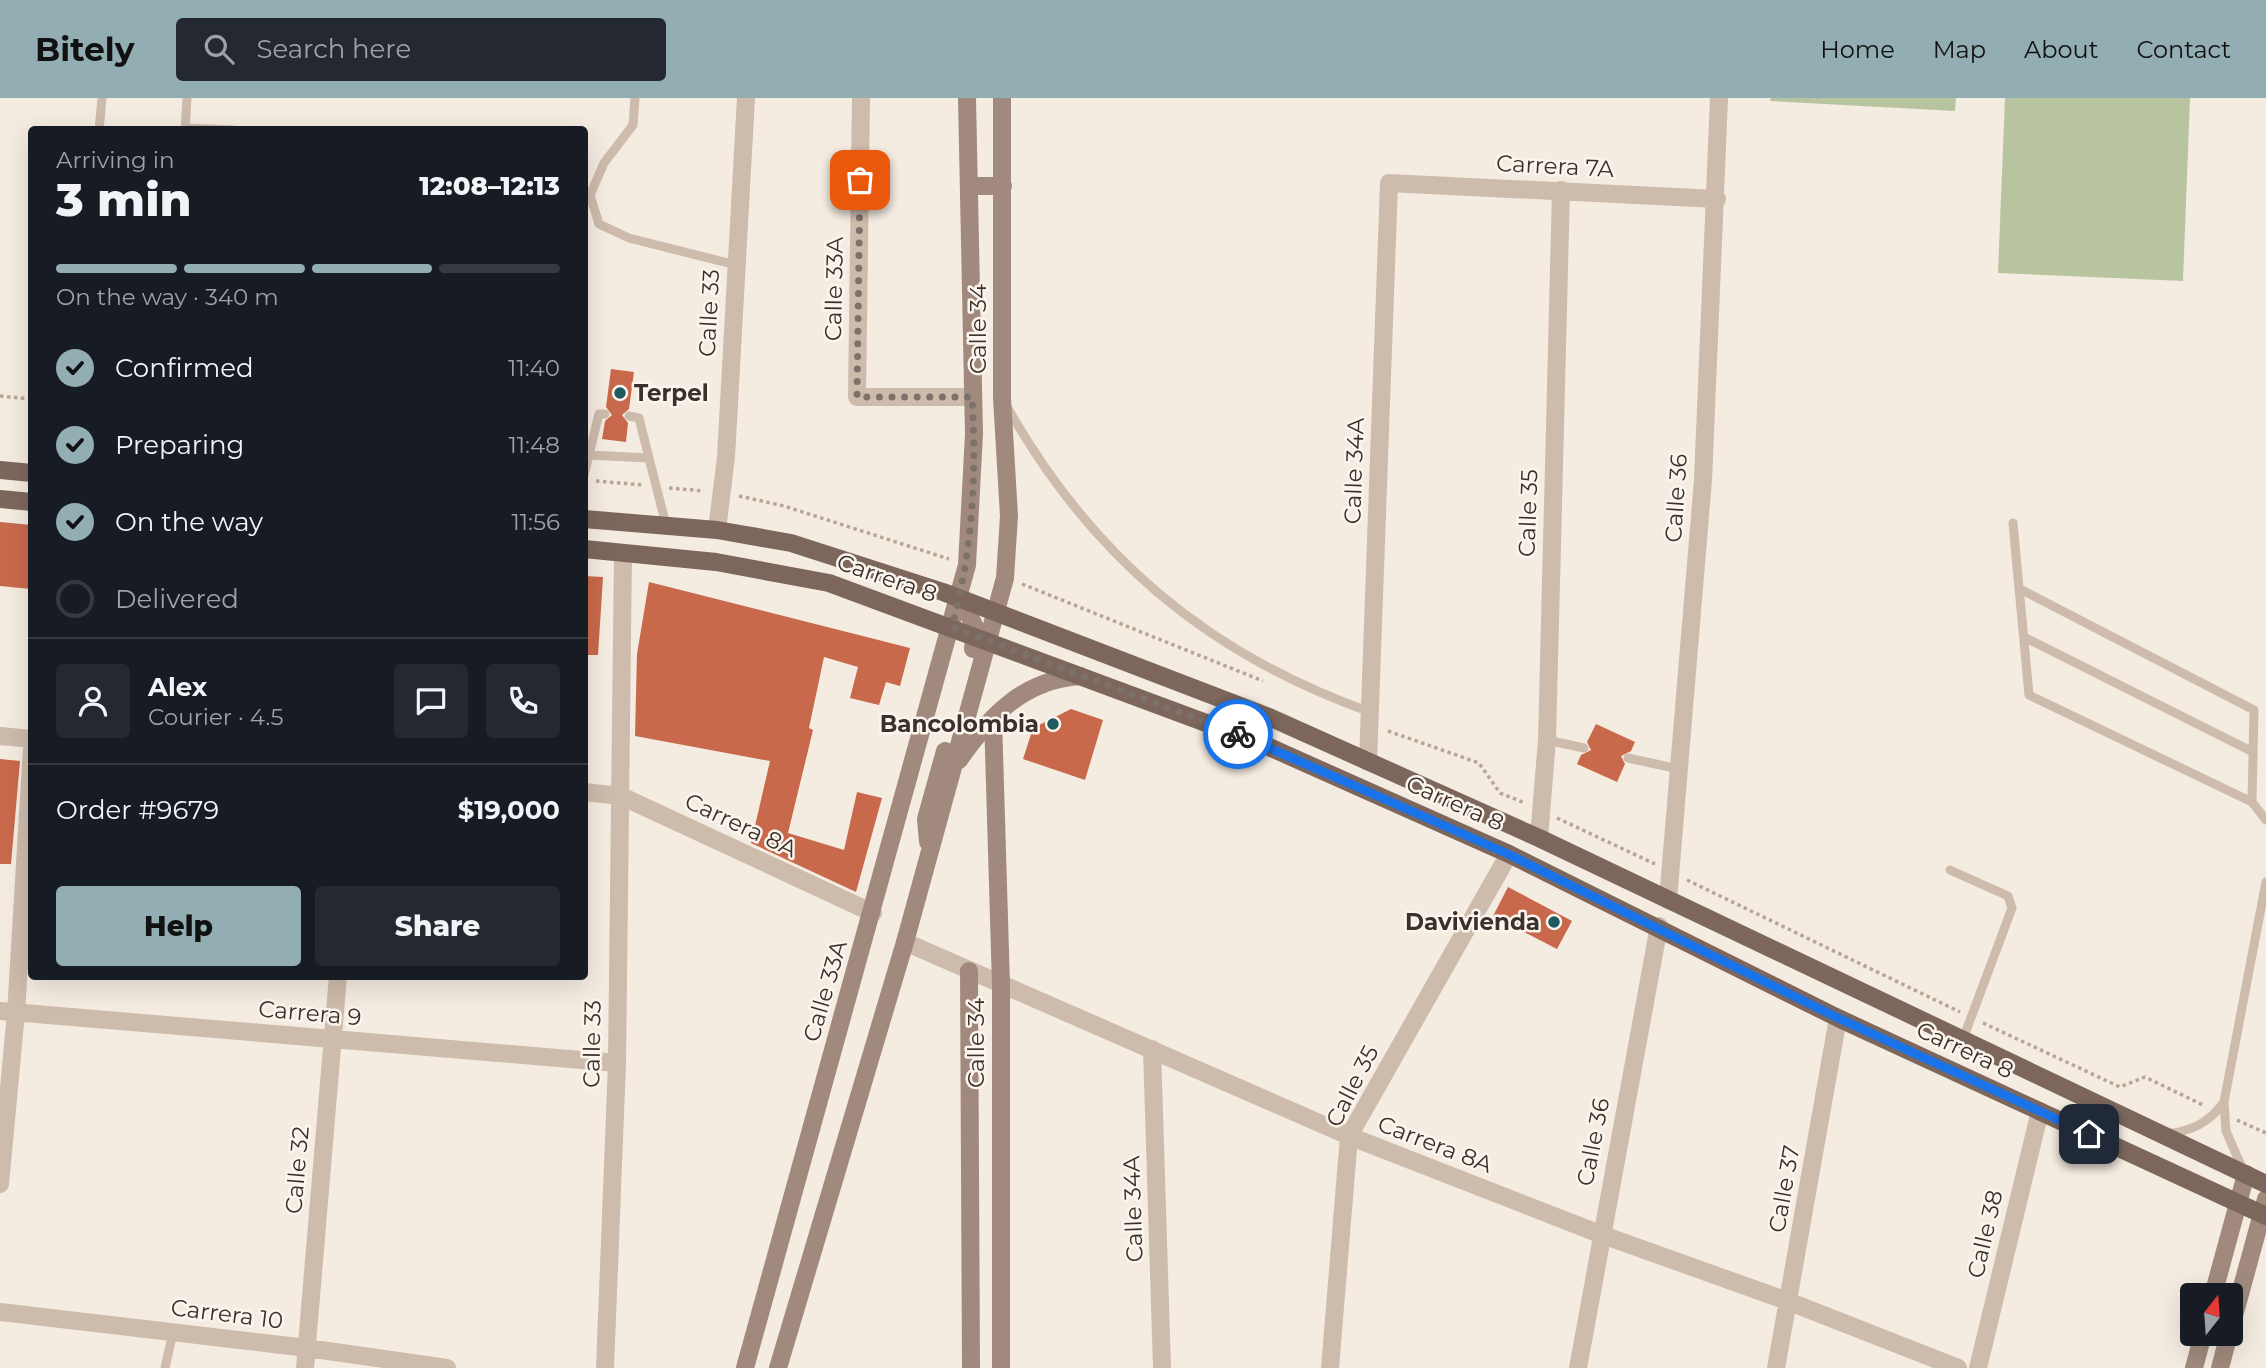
<!DOCTYPE html>
<html lang="en">
<head>
<meta charset="utf-8">
<style>
	body { margin:0; font-family:Montserrat,sans-serif; background:#242831; color:#f1f3f6; height:100vh; display:flex; flex-direction:column; font-size:26px; white-space:nowrap }
	* { box-sizing:border-box; margin:0 }
	p { font-size:23px; color:#9ea1a6 }
	.icon { flex:none; width:38px; height:38px; fill:none; stroke:currentColor; stroke-width:2; stroke-linecap:round; stroke-linejoin:round }
	.map { position:relative; flex:1; overflow:hidden }
	.sheet { position:absolute; left:28px; top:28px; width:560px; height:854px; display:flex; flex-direction:column; background:#171b24; border-radius:7px; box-shadow:0 7px 28px #0002 }
	.sheet>* { flex:none }
	.needle { width:46px; rotate:17deg }
	.buttons { position:absolute; left:2180px; top:1185px; display:grid; gap:14px }
	.buttons a { display:grid; place-items:center; width:63px; height:63px; border-radius:7px; background:#171b24; box-shadow:0 7px 28px #0002; font-size:35px }
	.pin { position:absolute; display:grid; place-items:center; width:60px; height:60px; color:#fff; margin:-30px; border-radius:14px; box-shadow:0 4px 10px #0006 }
	.courier { position:absolute; display:grid; place-items:center; width:70px; height:70px; margin:-35px; border:5px solid #1a73e8; border-radius:50%; background:#fff; color:#222; box-shadow:0 2px 9px #0007 }
	.overview em { font-style:normal; font-weight:800 }
	.overview div { display:flex; flex-direction:column-reverse }
	.overview { display:flex; align-items:center; justify-content:space-between; height:119px; padding:0 28px }
	h1 { font-size:46px; font-weight:800; line-height:52px }
	.bar { display:grid; grid-template-columns:repeat(4,1fr); gap:10px 7px; align-content:center; height:84px; padding:0 28px }
	.bar i { height:9px; border-radius:5px; background:#363941 }
	.bar .current { background:#92aeb2 }
	.bar p { grid-column:span 4 }
	.line { display:flex; align-items:center; gap:18px; padding:0 28px; border-top:2px solid #363941 }
	.line div { flex:1 }
	.round { display:grid; place-items:center; flex:none; width:74px; height:74px; border-radius:7px; background:#242831 }
	ol { padding:0 28px; list-style:none }
	li { display:flex; align-items:center; gap:21px; height:77px }
	li p { margin-inline-start:auto }
	li .icon { padding:7px; border-radius:50%; background:#92aeb2; color:#111; stroke-width:4 }
	li:last-child { color:#9ea1a6 }
	li i { width:38px; height:38px; border:4px solid #363941; border-radius:50% }
	.primary-button { display:flex; gap:14px; margin-top:auto; padding:14px 28px }
	.primary-button a { flex:1; height:80px; border-radius:7px; background:#92aeb2; color:#111; font-size:28px; font-weight:800; line-height:80px; text-align:center }
	.primary-button a+a { background:#242831; color:#f1f3f6 }
	header { display:flex; align-items:center; gap:42px; box-sizing:border-box; height:98px; padding:0 35px; background:#92aeb2; color:#111 }
	header strong { font-size:33px }
	nav { display:flex; gap:38px; margin-inline-start:auto; font-size:24px }
	.search { width:490px; height:63px; background:#242831; display:flex; align-items:center; gap:18px; box-sizing:border-box; padding:0 24px; border-radius:7px; color:#9ea1a6; font-size:26px }
	.map>svg:first-child { display:block }
	.green { fill:#b8c4a0 }
	.building { fill:#c8694b }
	.lines { fill:none; stroke-linecap:round; stroke-linejoin:round }
	.path { stroke:#b9a596; stroke-width:3.5; stroke-dasharray:3.5 3.5; stroke-linecap:butt }
	.lane { stroke:#cdbbac; stroke-width:9 }
	.street { stroke:#cdbbac; stroke-width:18 }
	.secondary { stroke:#a18a7d; stroke-width:18 }
	.primary { stroke:#7d675c; stroke-width:18 }
	.done { stroke:#7c716b; stroke-width:7; stroke-dasharray:0 12.6 }
	.route { stroke:#1a73e8; stroke-width:9 }
	.poi-dot { fill:#1f5a5e; stroke:#fbf5ee; stroke-width:2.5 }
	.labels { text-anchor:middle; dominant-baseline:central; stroke-width:5; stroke-linejoin:round; paint-order:stroke }
	.street-label { font-size:23px; fill:#3b302b; stroke:#fbf5ee }
	.poi-label { font-size:23px; font-weight:bold; fill:#3b302b; stroke:#fbf5ee; text-anchor:end }
</style>
</head>
<body>
<header>
<strong>Bitely</strong>
<div class="search"><svg class="icon" aria-label="search" viewBox="0 0 24 24"><circle cx="10" cy="10" r="6"/><path d="M15 15l6 6"/></svg>Search here</div>
<nav><a>Home</a><a>Map</a><a>About</a><a>Contact</a></nav>
</header>
<div class="map">
<svg width="2266" height="1270" viewBox="0 0 2266 1270">
	<rect width="100%" height="100%" fill="#f4ebe1"/>
	<!-- green -->
	<path class="green" d="M1771 0H1956L1955 13 1770 3Z
		M2005 0H2190L2183 183 1998 175Z"/>
	<!-- building -->
	<path class="building" d="M611 271 634 274 629 311 622 317 628 325 626 344 602 341 605 323 612 317 606 309Z
		M0 424 32 427 31 491 0 488Z
		M584 478 603 479 598 557H584Z
		M649 484 910 550 900 588 886 584 879 607 850 600 858 569 824 559 809 630 813 632 788 735 844 752 857 694 882 700 856 794 751 745 770 663 635 638 637 556Z
		M1071 611 1103 622 1085 682 1023 661 1033 630Z
		M1596 626 1635 644 1631 653 1621 658 1625 666 1617 684 1577 666 1581 657 1591 652 1587 644Z
		M0 661 20 663 11 766H0Z
		M1508 789 1572 823 1557 851 1493 818Z"/>
	<g class="lines">
		<!-- path -->
		<path class="path" d="M0 298 32 301
			M596 383 644 387
			M669 390 704 393
			M739 398 784 408 949 461
			M1022 486 1263 583
			M1388 633 1479 665 1500 695 1525 705
			M1557 720 1655 766
			M1687 782 1960 914
			M1983 925 2120 989 2145 979 2205 1008
			M2237 1022 2266 1035"/>
		<!-- lane -->
		<path class="lane" d="M635 0 633 27 604 65 590 97 599 126 629 140 736 167
			M185 30 233 32
			M99 32 102 0
			M185 32 187 0
			M1006 307C1091 458 1207 556 1370 614
			M629 318 639 320 649 360
			M589 357 599 316H605
			M584 377 589 357 649 360 666 427
			M2013 425 2029 597 2252 704 2266 722
			M2020 491 2254 612 2252 704
			M2024 539 2253 654
			M1547 642 1584 650
			M1628 660 1679 671
			M1950 772 2008 798 2012 810 1963 941
			M2167 1036C2191 1033 2209 1025 2223 1005
			M2243 1072 2226 1033 2224 1004 2266 784
			M165 1270 173 1234"/>
		<!-- street -->
		<path class="street" d="M861 0 857 299H972
			M717 432 726 359 746 0
			M0 638 32 641
			M1368 664 1389 85 1717 101
			M584 694 621 698 873 815
			M1539 740 1547 642 1561 92
			M1668 802 1703 382 1719 0
			M905 844 1349 1038 1600 1136 1790 1204 1958 1270
			M0 913 617 965
			M1152 951 1162 1270
			M0 1086 16 915 32 650
			M0 1214 307 1250 447 1270
			M305 1270 338 878
			M605 1270 617 965 623 455
			M1330 1270 1349 1038 1509 756
			M1578 1270 1659 828
			M1776 1270 1838 920
			M1978 1270 2040 1013"/>
		<!-- secondary -->
		<path class="secondary" d="M969 88H1003
			M960 500 975 529 973 551
			M993 620 1001 887V1270
			M959 662C990 618 1023 582 1080 578
			M928 744 926 721 945 653
			M969 873 971 1270
			M2213 1197 2246 1076
			M2231 1229 2266 1101
			M745 1270 967 467 974 336 967 0
			M778 1270 905 844 1005 480 1009 418 1002 300V0
			M2194 1270 2203 1236
			M2220 1270 2229 1236"/>
		<!-- primary -->
		<path class="primary" d="M0 372 32 375
			M0 401 32 404
			M584 421 717 432 791 445 943 494 1269 619 1539 740 2266 1086
			M584 451 716 464 829 485 1260 645 1509 756 1838 920 2266 1118"/>
	</g>
	<g class="lines">
		<!-- done -->
		<path class="done" d="M860 82 857 299H972C977 376 972 455 952 529L1238 636"/>
		<!-- route -->
		<path class="route" d="M1238 636 1508 756 1838 920 2089 1036"/>
	</g>
	<!-- markers -->
	<g class="poi-dot">
		<circle cx="620" cy="295" r="7"/>
		<circle cx="1053" cy="626" r="7"/>
		<circle cx="1554" cy="824" r="7"/>
	</g>
	<g class="labels">
		<!-- street labels -->
		<g class="street-label">
			<text transform="translate(1555 68) rotate(3)">Carrera 7A</text>
			<text transform="translate(834 191) rotate(-89)">Calle 33A</text>
			<text transform="translate(709 215) rotate(-87)">Calle 33</text>
			<text transform="translate(978 231) rotate(-90)">Calle 34</text>
			<text transform="translate(1354 373) rotate(-88)">Calle 34A</text>
			<text transform="translate(1676 400) rotate(-86)">Calle 36</text>
			<text transform="translate(1528 415) rotate(-88)">Calle 35</text>
			<text transform="translate(887 480) rotate(19)">Carrera 8</text>
			<text transform="translate(1455 705) rotate(24)">Carrera 8</text>
			<text transform="translate(741 727) rotate(25)">Carrera 8A</text>
			<text transform="translate(825 893) rotate(-74)">Calle 33A</text>
			<text transform="translate(310 915) rotate(5)">Carrera 9</text>
			<text transform="translate(976 945) rotate(-90)">Calle 34</text>
			<text transform="translate(592 946) rotate(-89)">Calle 33</text>
			<text transform="translate(1965 952) rotate(25)">Carrera 8</text>
			<text transform="translate(1352 988) rotate(-63)">Calle 35</text>
			<text transform="translate(1593 1044) rotate(-79)">Calle 36</text>
			<text transform="translate(1435 1046) rotate(21)">Carrera 8A</text>
			<text transform="translate(297 1072) rotate(-85)">Calle 32</text>
			<text transform="translate(1784 1091) rotate(-80)">Calle 37</text>
			<text transform="translate(1133 1111) rotate(-92)">Calle 34A</text>
			<text transform="translate(1985 1136) rotate(-77)">Calle 38</text>
			<text transform="translate(227 1216) rotate(7)">Carrera 10</text>
		</g>
		<!-- poi labels -->
		<g class="poi-label">
			<text x="634" y="295" text-anchor="start">Terpel</text>
			<text x="1039" y="626">Bancolombia</text>
			<text x="1540" y="824">Davivienda</text>
		</g>
	</g>
</svg>
<div class="buttons">
<a><svg class="needle" viewBox="-14 -14 28 28"><path d="M0-13l5 13h-10z" fill="#e53935"/><path d="M0 13l5-13h-10z" fill="#9ea1a6"/></svg></a>
</div>
<div class="pin" style="left:860px;top:82px;background:#ea580c"><svg class="icon" aria-label="bag" viewBox="0 0 24 24"><path d="M5 8h14l-1 12H6zM9 8a3 3 0 0 1 6 0"/></svg></div>
<div class="pin" style="left:2089px;top:1036px;background:#1f2937"><svg class="icon" aria-label="home" viewBox="0 0 24 24"><path d="M3 11l9-7 9 7M6 9v11h12V9"/></svg></div>
<div class="courier" style="left:1238px;top:636px"><svg class="icon" aria-label="bike" viewBox="0 0 24 24"><circle cx="6" cy="16" r="4"/><circle cx="18" cy="16" r="4"/><path d="M6 16l4-8h5l3 8M10 8l3 8H6M13 5h3"/></svg></div>
<section class="sheet">
<div class="overview"><div><h1>3 min</h1><p>Arriving in</p></div><em>12:08–12:13</em></div>
<div class="bar"><i class="current"></i><i class="current"></i><i class="current"></i><i></i><p>On the way · 340 m</p></div>
<ol>
<li><svg class="icon" aria-label="check" viewBox="0 0 24 24"><path d="M5 12l5 5 9-10"/></svg>Confirmed<p>11:40</p></li>
<li><svg class="icon" aria-label="check" viewBox="0 0 24 24"><path d="M5 12l5 5 9-10"/></svg>Preparing<p>11:48</p></li>
<li><svg class="icon" aria-label="check" viewBox="0 0 24 24"><path d="M5 12l5 5 9-10"/></svg>On the way<p>11:56</p></li>
<li><i></i>Delivered</li>
</ol>
<div class="line" style="height:126px"><a class="round"><svg class="icon" aria-label="person" viewBox="0 0 24 24"><circle cx="12" cy="8" r="4"/><path d="M4 21q1-7 8-7t8 7"/></svg></a><div><b>Alex</b><p>Courier · 4.5</p></div><a class="round"><svg class="icon" aria-label="chat" viewBox="0 0 24 24"><path d="M4 5h16v11H9l-5 4z"/></svg></a><a class="round"><svg class="icon" aria-label="phone" viewBox="0 0 24 24"><path d="M5 4h4l2 5-3 2q2 4 5 5l2-3 5 2v4C11 20 4 13 5 4z"/></svg></a></div>
<div class="line" style="height:91px"><div>Order #9679</div><b>$19,000</b></div>
<div class="primary-button"><a>Help</a><a>Share</a></div>
</section>
</div>
</body>
</html>
